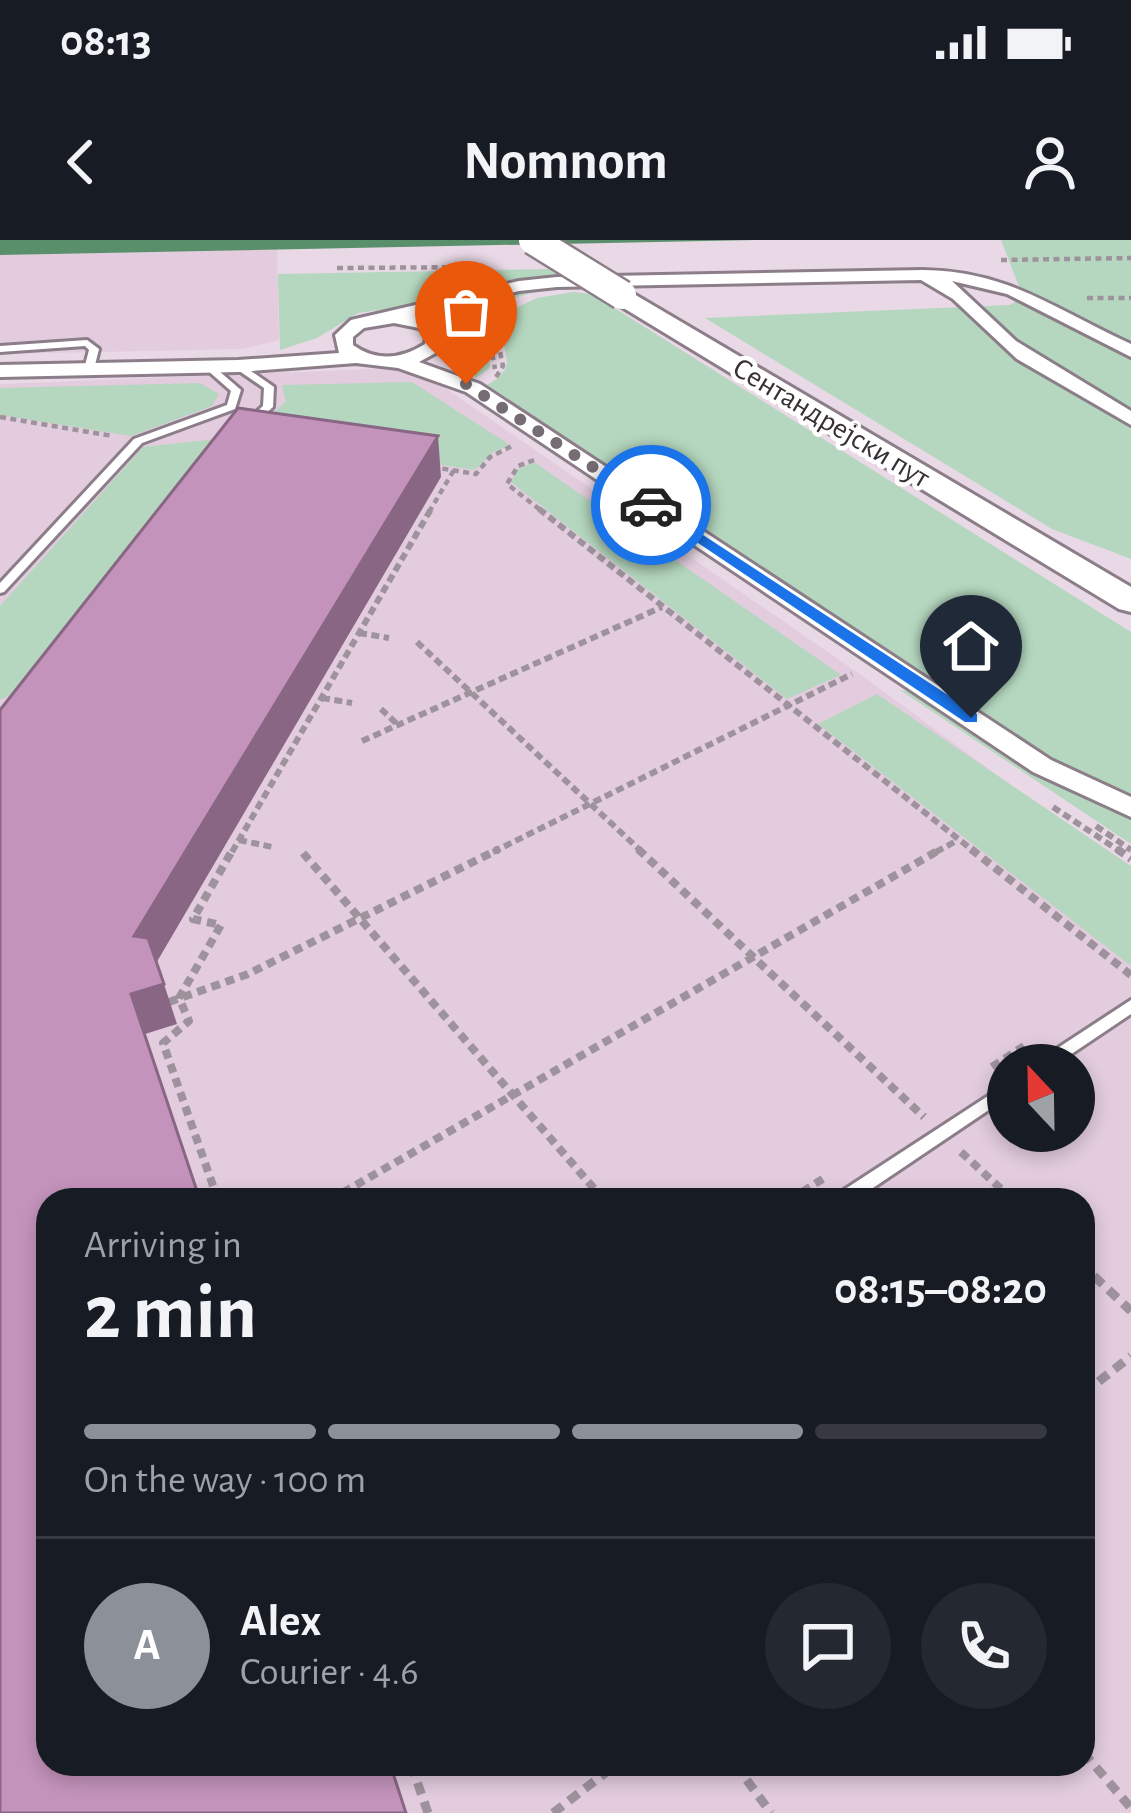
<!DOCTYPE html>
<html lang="en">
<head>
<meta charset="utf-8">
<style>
	body { margin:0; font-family:"Alegreya Sans",sans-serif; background:#242831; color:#f1f3f6; height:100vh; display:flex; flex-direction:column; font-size:45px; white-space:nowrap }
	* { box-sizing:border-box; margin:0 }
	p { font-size:39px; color:#9ea1a6 }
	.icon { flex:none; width:66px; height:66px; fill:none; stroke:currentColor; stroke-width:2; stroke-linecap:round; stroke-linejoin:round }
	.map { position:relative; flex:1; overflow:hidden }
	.panel { position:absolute; left:36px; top:948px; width:1059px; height:588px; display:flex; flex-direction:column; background:#171b24; border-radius:36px; box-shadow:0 6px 18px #0003 }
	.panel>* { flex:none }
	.needle { width:78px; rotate:338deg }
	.controls { position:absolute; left:987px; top:804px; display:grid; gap:24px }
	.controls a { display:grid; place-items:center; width:108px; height:108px; border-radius:50%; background:#171b24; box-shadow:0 6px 18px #0003; font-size:60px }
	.pin { position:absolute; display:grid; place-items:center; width:102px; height:102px; color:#fff; margin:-123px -51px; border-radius:50% 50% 50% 0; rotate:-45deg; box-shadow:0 0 12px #0007 }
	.pin .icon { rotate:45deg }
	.courier { position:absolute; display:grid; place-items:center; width:120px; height:120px; margin:-60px; border:9px solid #1a73e8; border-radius:50%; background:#fff; color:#222; box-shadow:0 3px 15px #0007 }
	.head em { font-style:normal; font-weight:600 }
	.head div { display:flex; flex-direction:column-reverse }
	.head { display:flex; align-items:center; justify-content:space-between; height:204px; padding:0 48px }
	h1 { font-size:78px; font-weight:600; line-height:90px }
	.bar { display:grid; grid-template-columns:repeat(4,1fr); gap:18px 12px; align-content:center; height:144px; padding:0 48px }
	.bar i { height:15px; border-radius:9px; background:#363941 }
	.bar .on { background:#8c9099 }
	.bar p { grid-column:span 4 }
	.line { display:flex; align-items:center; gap:30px; padding:0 48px; border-top:3px solid #363941 }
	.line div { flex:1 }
	.round { display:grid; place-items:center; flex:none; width:126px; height:126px; border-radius:63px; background:#242831 }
	.status { display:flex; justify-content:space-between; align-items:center; height:84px; padding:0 60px; background:#171b24; direction:ltr }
	.status svg { height:33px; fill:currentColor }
	header { display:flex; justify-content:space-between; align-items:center; height:156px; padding:0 48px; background:#171b24; font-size:54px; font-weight:600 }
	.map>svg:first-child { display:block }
	.built { fill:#e2ccde; fill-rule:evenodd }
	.green { fill:#b5d7bf }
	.water { fill:#59906b }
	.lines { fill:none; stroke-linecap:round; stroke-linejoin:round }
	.service-casing { stroke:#8c7e89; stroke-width:6 }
	.minor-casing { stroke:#8c7e89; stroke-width:6 }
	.secondary-casing { stroke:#8c7e89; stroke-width:6 }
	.path-far3 { stroke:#9e929c; stroke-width:4.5; stroke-dasharray:6 4.5; stroke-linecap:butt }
	.path-far2 { stroke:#9e929c; stroke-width:6; stroke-dasharray:8 4.5; stroke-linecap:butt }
	.path-far1 { stroke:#9e929c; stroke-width:8; stroke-dasharray:9 6; stroke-linecap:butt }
	.path { stroke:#9e929c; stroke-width:9; stroke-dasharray:12 8; stroke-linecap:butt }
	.service { fill:#fff; fill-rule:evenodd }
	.minor { fill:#fff; fill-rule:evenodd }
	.secondary { fill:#fff; fill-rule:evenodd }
	.secondary-bridge-casing { stroke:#8c7e89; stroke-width:33; stroke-linecap:butt }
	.secondary-bridge { stroke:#fff; stroke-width:28 }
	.shaded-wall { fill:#896784 }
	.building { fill:#c493bc; stroke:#896784; stroke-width:3 }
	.route { fill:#1a73e8 }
	.done { stroke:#756c74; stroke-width:12; stroke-dasharray:0 21.6 }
	.labels { text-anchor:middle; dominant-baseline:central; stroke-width:9; stroke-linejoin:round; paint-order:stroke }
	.far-street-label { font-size:30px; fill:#373136; stroke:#fff }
</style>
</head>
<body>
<div class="status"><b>08:13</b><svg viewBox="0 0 49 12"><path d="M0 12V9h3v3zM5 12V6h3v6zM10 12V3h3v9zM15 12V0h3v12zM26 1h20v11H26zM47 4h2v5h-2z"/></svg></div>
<header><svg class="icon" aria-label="back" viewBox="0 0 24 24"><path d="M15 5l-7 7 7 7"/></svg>Nomnom<svg class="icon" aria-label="person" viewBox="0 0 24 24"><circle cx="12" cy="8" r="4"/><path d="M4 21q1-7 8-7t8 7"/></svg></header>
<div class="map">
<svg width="1131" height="1573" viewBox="0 0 1131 1573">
	<rect width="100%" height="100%" fill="#e9d9e6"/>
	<!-- built -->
	<path class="built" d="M277 9 279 100 243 109 0 114V15Z
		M396 128 422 132 864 437 1131 634V1573H0V144ZM1008 825H1074V891H1008ZM48 960H1083V1524H48Z"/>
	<!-- green -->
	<path class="green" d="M1001 0H1131V319L1052 289 705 78 1010 65 1023 57Z
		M553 29 562 36 517 41 457 59 358 73 317 98 280 110 278 34Z
		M564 47C536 52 503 55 486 79L490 128 476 138 460 120 455 91C478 54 524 50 564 47Z
		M573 52 592 54 1131 392V556L1067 528 487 145C528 122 490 105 505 73L537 58Z
		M412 142 510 205 493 212 475 230 250 196 286 161 282 145Z
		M200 143 219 154 212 166 131 196 0 175V148Z
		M216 199 21 450 0 460V366L143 207Z
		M534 222 841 435 787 459 511 242 517 230Z
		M900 450 916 453 1057 546 1131 578V604Z
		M877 454 1131 626V726L818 484Z"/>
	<!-- water -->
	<path class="water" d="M0 0H755L0 15Z"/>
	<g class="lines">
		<defs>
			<path id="service" d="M87 100 99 109 94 129 89 132 84 129 89 110 85 106 0 112V106Z
				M235 124H241L274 147 273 167 255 183 246 181 263 166 264 148 235 128Z
				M206 125H212L241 150 235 169 142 203 4 352 0 353V343L134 199 227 165 231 151 206 129Z
				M1131 760V774L1055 825H1035L1038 821Z
				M1008 843V857L855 960H834L836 955Z"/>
			<path id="minor" d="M923 30C1009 31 1056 70 1131 104V117L1007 54 952 41 1016 101 1131 171V185L1017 119 953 59 921 40 557 47 519 51 417 77 432 80 444 94 441 110 419 122 480 144 1051 520 1131 557V577L1033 532 466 152 398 128 356 123 238 132 0 137V125L238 120 339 113 335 95 351 80 519 41 557 37ZM394 83 419 88 426 95 425 104C401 119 377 122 353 105V97L364 88Z"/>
			<path id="secondary" d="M622 47 1131 347V372L1119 369 612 61 608 55Z"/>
		</defs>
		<!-- service casing -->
		<use href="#service" class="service-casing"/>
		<!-- minor casing -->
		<use href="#minor" class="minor-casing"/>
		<!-- secondary casing -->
		<use href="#secondary" class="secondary-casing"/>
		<!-- path-far3 -->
		<path class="path-far3" d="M1001 20 1131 18
			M337 28 482 27
			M1087 58H1131
			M492 74 487 83 495 129
			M496 137 503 126 494 83 500 74
			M0 177 113 196
			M534 220 518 226 507 244 543 272
			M432 227 476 234 490 217 514 205
			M429 272 454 230"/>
		<!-- path-far2 -->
		<path class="path-far2" d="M539 269 975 612
			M359 393 389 398
			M417 402 642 612
			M322 458 352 463
			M381 469 397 484
			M362 501 662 367
			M1053 567 1121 612
			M1096 586 1131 610
			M239 600 272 607
			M232 612 431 269
			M493 612 852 434
			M936 612 958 600"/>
		<!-- path-far1 -->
		<path class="path-far1" d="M638 609 924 877
			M971 609 1131 735
			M1117 609 1131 619
			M303 613 604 960
			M169 762 248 734 499 609
			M992 827 1024 806
			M961 912 1013 960
			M218 960 163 803 189 781 179 758 221 685 193 679 233 609
			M330 960 941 609
			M790 960 824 938
			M1083 1026 1097 1039"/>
		<!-- path -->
		<path class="path" d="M1094 1036 1131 1071
			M1083 1154 1131 1116
			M1083 1512 1131 1568
			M411 1524 428 1573
			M735 1524 771 1573
			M553 1573 617 1524"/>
		<!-- service -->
		<use href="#service" class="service"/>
		<!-- minor -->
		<use href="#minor" class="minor"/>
		<!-- secondary -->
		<use href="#secondary" class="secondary"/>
		<defs>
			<path id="secondary-bridge" d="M533 0 622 55"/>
		</defs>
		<!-- secondary-bridge casing -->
		<use href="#secondary-bridge" class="secondary-bridge-casing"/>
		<!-- secondary-bridge -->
		<use href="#secondary-bridge" class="secondary-bridge"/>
	</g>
	<!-- shaded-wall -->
	<path class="shaded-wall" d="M438 196 441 237 148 737 134 696Z
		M164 744 177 784 145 794 131 754Z"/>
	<!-- building -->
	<path class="building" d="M238 168 438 196 134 696 148 698 164 744 131 754 200 960H48V1524H390L406 1573H0V470Z"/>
	<!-- route -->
	<path class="route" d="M651 261 977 474V482H965L646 268Z"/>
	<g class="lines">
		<!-- done -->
		<path class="done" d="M466 144 651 265"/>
	</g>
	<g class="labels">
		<!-- far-street labels -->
		<g class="far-street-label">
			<text transform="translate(831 183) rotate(31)">Сентандрејски пут</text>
		</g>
	</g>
</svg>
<div class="controls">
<a><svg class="needle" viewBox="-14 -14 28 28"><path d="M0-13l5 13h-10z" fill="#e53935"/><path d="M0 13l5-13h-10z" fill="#9ea1a6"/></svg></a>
</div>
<div class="pin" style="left:466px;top:144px;background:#ea580c"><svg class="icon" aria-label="bag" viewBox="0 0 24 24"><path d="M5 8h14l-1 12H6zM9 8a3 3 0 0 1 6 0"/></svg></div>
<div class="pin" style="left:971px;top:478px;background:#1f2937"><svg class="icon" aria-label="home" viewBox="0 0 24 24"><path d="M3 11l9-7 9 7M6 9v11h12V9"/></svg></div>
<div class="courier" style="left:651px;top:265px"><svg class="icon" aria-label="car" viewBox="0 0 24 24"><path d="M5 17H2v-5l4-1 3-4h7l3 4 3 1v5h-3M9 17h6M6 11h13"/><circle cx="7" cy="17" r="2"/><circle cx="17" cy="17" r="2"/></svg></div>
<section class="panel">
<div class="head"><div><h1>2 min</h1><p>Arriving in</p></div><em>08:15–08:20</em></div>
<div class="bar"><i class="on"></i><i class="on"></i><i class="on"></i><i></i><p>On the way · 100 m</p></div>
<div class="line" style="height:216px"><b class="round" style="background:#8c9099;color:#fff">A</b><div><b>Alex</b><p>Courier · 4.6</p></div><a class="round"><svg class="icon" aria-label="chat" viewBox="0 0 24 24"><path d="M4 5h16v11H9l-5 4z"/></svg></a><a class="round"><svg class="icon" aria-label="phone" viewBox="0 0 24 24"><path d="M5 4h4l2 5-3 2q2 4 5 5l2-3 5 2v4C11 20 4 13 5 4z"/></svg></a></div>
</section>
</div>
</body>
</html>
